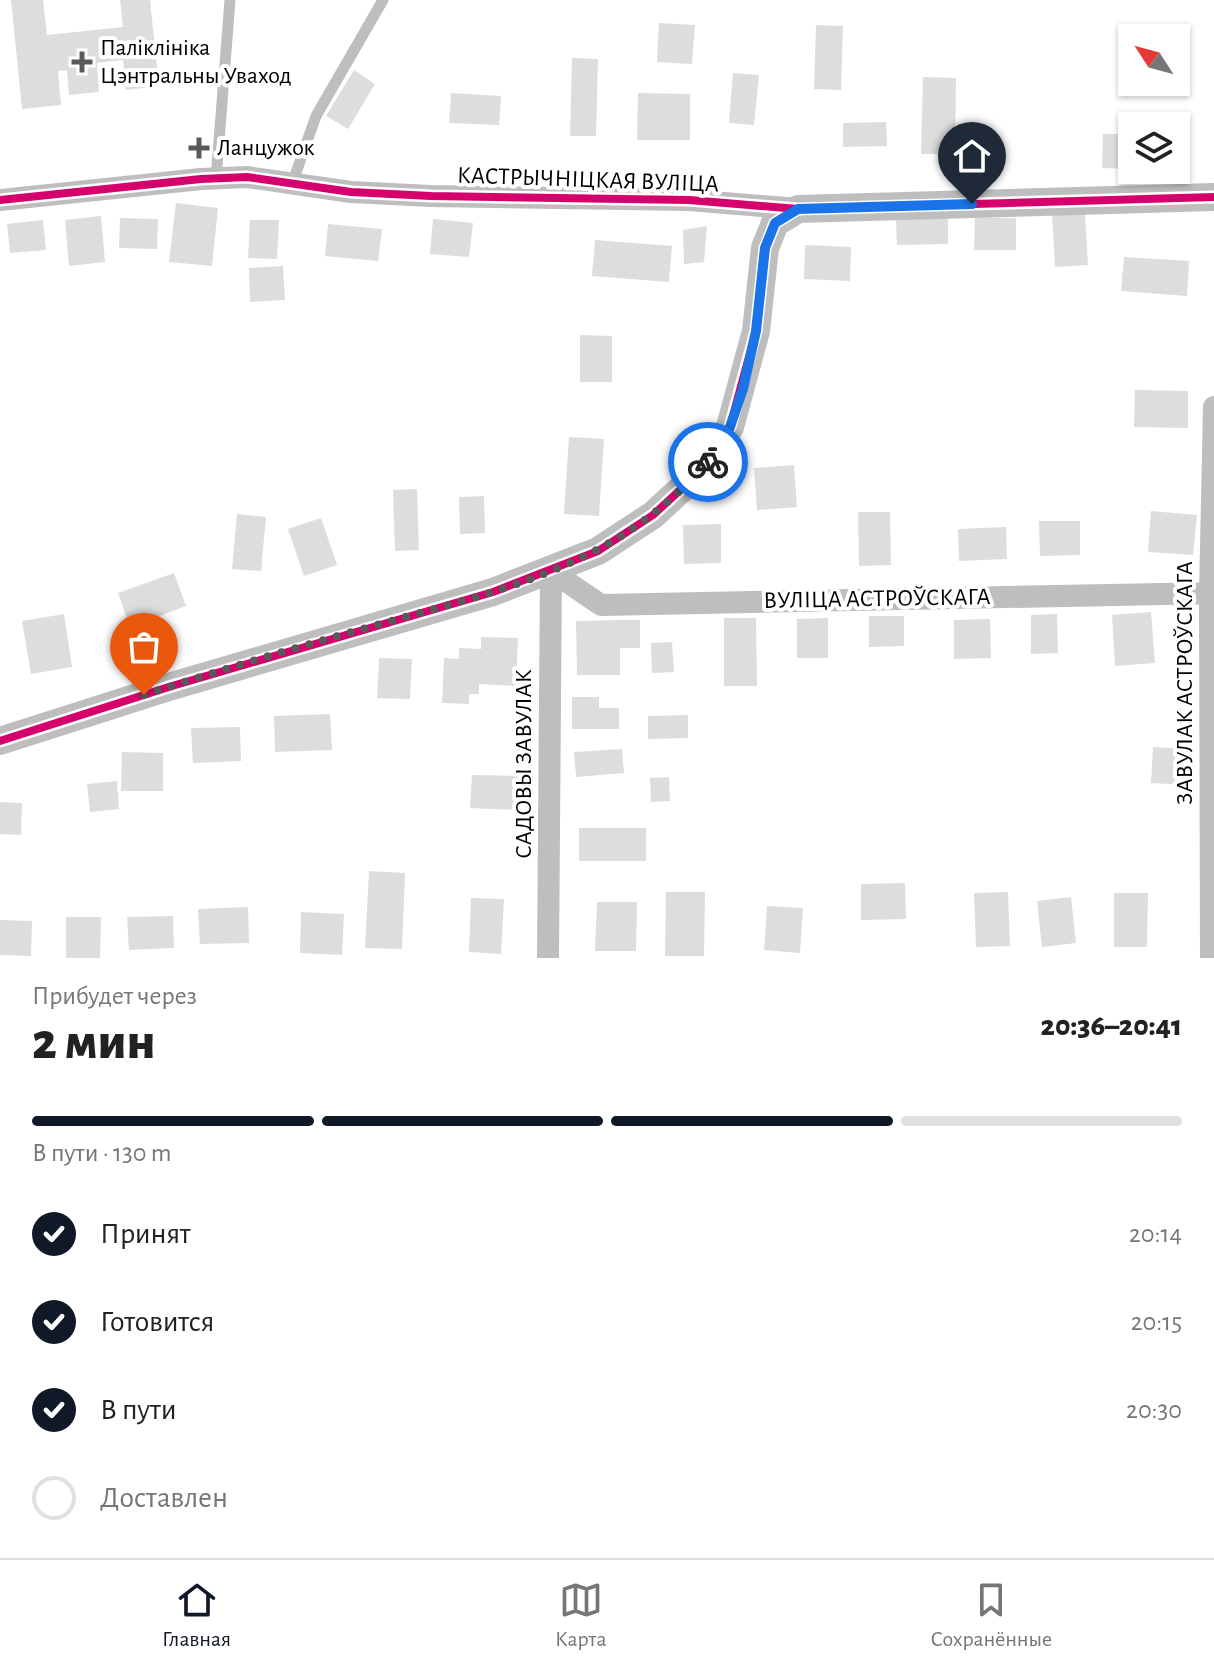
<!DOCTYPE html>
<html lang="ru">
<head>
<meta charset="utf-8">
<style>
	body { margin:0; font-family:"Alegreya Sans",sans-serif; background:#f6f6f6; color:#222; height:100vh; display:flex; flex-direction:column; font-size:30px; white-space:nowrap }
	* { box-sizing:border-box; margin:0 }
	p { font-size:26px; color:#767676 }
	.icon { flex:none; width:44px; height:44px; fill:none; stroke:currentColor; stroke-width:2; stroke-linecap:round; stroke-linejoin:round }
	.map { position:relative; height:958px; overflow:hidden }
	.panel { display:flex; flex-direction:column; background:#fff; flex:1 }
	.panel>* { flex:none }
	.needle { width:52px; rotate:306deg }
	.fabs { position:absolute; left:1118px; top:24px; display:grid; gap:16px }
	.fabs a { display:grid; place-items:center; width:72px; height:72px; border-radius:0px; background:#fff; box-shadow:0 2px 6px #0004; font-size:40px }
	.pin { position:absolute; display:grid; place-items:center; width:68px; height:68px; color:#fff; margin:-82px -34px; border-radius:50% 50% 50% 0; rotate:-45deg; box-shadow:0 0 8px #0007 }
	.pin .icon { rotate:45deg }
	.courier { position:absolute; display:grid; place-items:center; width:80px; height:80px; margin:-40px; border:6px solid #1a73e8; border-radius:50%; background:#fff; color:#222; box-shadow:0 2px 10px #0007 }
	.summary em { font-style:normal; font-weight:800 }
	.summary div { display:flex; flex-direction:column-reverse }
	.summary { display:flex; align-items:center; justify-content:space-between; height:136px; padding:0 32px }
	h1 { font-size:52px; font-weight:800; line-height:60px }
	.bar { display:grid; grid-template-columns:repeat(4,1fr); gap:12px 8px; align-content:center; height:96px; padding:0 32px }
	.bar i { height:10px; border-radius:6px; background:#e0e0e0 }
	.bar .active { background:#111827 }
	.bar p { grid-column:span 4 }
	ol { padding:0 32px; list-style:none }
	li { display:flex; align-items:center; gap:24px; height:88px }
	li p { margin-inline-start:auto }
	li .icon { padding:8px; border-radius:50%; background:#111827; color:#fff; stroke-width:4 }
	li:last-child { color:#767676 }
	li i { width:44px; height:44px; border:4px solid #e0e0e0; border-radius:50% }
	.menu { display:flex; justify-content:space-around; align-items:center; height:112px; border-top:2px solid #e0e0e0; background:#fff; font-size:22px; color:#767676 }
	.menu a { display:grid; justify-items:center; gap:4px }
	.menu .active { color:#111827 }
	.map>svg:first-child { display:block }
	.building { fill:#ddd }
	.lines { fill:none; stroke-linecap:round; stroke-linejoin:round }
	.service { stroke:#bebebe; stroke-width:11 }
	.minor { stroke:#bebebe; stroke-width:22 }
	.tertiary { stroke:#bebebe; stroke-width:28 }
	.cycleway-casing { stroke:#fff; stroke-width:13 }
	.cycleway { stroke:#d6006c; stroke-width:8 }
	.done { stroke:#595959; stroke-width:8; stroke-dasharray:0 14.4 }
	.route { stroke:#1a73e8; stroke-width:10 }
	.poi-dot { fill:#595959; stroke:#fff; stroke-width:3 }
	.labels { text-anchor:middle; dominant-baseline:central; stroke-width:8; stroke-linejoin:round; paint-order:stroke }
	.poi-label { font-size:24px; fill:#000; stroke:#fff; text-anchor:start }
	.street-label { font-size:24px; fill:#000; stroke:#fff }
</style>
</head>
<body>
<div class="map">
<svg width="1214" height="958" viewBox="0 0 1214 958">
	<rect width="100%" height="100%" fill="#fff"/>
	<!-- building -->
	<path class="building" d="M11 0H43L47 35 123 27 120 0H150L159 86 126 90 123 60 97 63 99 92 69 95 67 70 58 71 61 105 22 109Z
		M659 23 695 25 692 64 657 62Z
		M816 25 843 26 841 90 814 89Z
		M572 58 598 59 596 136H570Z
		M354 70 375 84 348 129 326 116Z
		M733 73 759 75 754 125 729 123Z
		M923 77 956 78 955 154H921Z
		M451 93 501 96 499 125 449 123Z
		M638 93 690 94V140H637Z
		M886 122 887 146 843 147V123Z
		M1103 134H1132V169L1102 168Z
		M176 203 218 208 212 266 169 262Z
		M1085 213 1088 265 1055 267 1052 215Z
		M101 216 105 262 69 266 65 220Z
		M948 217V244L897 245 896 218Z
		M120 218 158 219 157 249 119 248Z
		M975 218H1016V250H974Z
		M433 219 473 223 469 257 430 254Z
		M43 220 46 250 10 253 7 224Z
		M250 220H279L277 259 248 258Z
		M328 224 382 229 378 261 325 256Z
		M707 226 704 262 684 264 683 230Z
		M595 240 672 246 669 282 592 276Z
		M805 245 851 247 850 281 804 279Z
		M1124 257 1189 261 1187 296 1121 291Z
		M283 266 285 300 250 302 249 268Z
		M580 335 612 336V382H580Z
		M1135 390 1188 391V428L1134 427Z
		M569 437 604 439 599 516 564 514Z
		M794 465 797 507 757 510 754 468Z
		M417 489 419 550 395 551 393 490Z
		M484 496 485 533 460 534 459 497Z
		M1151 511 1197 515 1193 555 1148 552Z
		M858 512H890L891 565 859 566Z
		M237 514 266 517 261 571 232 569Z
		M321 518 337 565 304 576 288 529Z
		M1039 521H1080V555L1040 556Z
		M721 524V563L684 564 683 525Z
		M1006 527 1007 559 959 561 958 529Z
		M174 573 186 606 130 627 118 593Z
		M1151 612 1155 663 1115 666 1112 615Z
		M64 614 72 667 31 674 22 621Z
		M1057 614 1058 653 1031 654V615Z
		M869 616H904V646L869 647Z
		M724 618H756L757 686H724Z
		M828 618V658H797V619Z
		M990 619 991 658 954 659V620Z
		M620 620H640V648H620V675H577L576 621Z
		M481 637 518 638 516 686 479 684V694H469V704L442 703 444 658 459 659V648L481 649Z
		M672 642 674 672 652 673 651 643Z
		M379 658 412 659 410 699 377 698Z
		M572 697H599V708H619V729H572Z
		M330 714 332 750 275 752 274 716Z
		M688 715V738L648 739V716Z
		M240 727 241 761 193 763 191 728Z
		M1153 747 1189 749 1187 785 1151 783Z
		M622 749 624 773 576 777 574 752Z
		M122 752 163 753V791H121Z
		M472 775 519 776 518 810 470 808Z
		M669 777 670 801 651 802 650 778Z
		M117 781 119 809 90 812 87 784Z
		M0 802 22 803 21 835 0 834Z
		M579 828H646V861H579Z
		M369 871 405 873 402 949 365 948Z
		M905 883 906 919 861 920V884Z
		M666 892H705L704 956H665Z
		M1008 892 1010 946 976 947 974 893Z
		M1114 893H1148L1147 947H1114Z
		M1071 897 1076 943 1042 947 1037 901Z
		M471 898 504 899 501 954 469 952Z
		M597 902H637L636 951H595Z
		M767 906 803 908 800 953 764 950Z
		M248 907 249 943 200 944 198 909Z
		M301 912 344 914 342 955 300 953Z
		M173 916 174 948 129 950 127 917Z
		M66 917H101L100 958H66Z
		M0 920 32 921 31 956 0 955Z"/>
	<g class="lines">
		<!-- service -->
		<path class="service" d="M216 179 230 0
			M292 184 316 116 383 0"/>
		<!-- minor -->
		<path class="minor" d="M0 200 201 179 247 177 351 192 431 196 689 200 798 209
			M551 571 601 605 1214 593
			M548 958 551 571
			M1211 958 1210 593 1214 407"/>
		<!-- tertiary -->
		<path class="tertiary" d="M0 741 172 686 493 592 598 551 653 515 704 468 730 427 756 331 765 248 775 223 798 209 1214 197"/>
		<defs>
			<path id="cycleway" d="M0 200 201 179 247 177 351 192 431 196 689 200 798 209 1214 197
				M0 741 172 686 493 592 598 551 653 515 704 468 730 427 756 331 765 248 775 223 798 209"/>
		</defs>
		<!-- cycleway casing -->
		<use href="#cycleway" class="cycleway-casing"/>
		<!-- cycleway -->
		<use href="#cycleway" class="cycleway"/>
	</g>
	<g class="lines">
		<!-- done -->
		<path class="done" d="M144 695C215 672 287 650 359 630 469 598 587 576 674 496 685 485 699 475 708 462"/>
		<!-- route -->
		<path class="route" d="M708 462 730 427 743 389 756 331 765 248 775 223 798 209 972 204"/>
	</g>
	<!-- markers -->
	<g class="poi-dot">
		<path d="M78 50h8v8h8v8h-8v8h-8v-8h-8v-8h8z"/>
		<path d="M195 136h8v8h8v8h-8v8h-8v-8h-8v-8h8z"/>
	</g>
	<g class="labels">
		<!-- poi labels -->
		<g class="poi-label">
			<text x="100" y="48">Паліклініка<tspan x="100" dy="28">Цэнтральны Уваход</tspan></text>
			<text x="217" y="148">Ланцужок</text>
		</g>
		<!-- street labels -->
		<g class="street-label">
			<text transform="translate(588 180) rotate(2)">КАСТРЫЧНІЦКАЯ ВУЛІЦА</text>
			<text transform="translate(877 599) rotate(-1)">ВУЛІЦА АСТРОЎСКАГА</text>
			<text transform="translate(1185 683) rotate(-90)">ЗАВУЛАК АСТРОЎСКАГА</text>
			<text transform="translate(524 764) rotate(-90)">САДОВЫ ЗАВУЛАК</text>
		</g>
	</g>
</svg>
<div class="fabs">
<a><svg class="needle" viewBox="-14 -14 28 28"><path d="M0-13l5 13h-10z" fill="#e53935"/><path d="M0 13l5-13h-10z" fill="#767676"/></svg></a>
<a><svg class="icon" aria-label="layers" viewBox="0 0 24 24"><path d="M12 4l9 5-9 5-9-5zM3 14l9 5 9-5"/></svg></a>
</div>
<div class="pin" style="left:144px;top:695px;background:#ea580c"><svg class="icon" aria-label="bag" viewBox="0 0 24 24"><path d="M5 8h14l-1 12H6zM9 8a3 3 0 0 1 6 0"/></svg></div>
<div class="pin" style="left:972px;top:204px;background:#1f2937"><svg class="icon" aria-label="home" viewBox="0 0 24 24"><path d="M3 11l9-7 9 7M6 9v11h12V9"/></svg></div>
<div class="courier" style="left:708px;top:462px"><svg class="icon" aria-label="bike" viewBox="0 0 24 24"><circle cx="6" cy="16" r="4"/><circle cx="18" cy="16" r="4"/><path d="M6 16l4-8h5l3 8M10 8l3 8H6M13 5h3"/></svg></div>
</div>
<section class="panel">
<div class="summary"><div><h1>2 мин</h1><p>Прибудет через</p></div><em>20:36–20:41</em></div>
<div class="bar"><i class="active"></i><i class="active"></i><i class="active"></i><i></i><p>В пути · 130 m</p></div>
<ol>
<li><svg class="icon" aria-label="check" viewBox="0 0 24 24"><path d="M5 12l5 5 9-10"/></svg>Принят<p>20:14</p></li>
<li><svg class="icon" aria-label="check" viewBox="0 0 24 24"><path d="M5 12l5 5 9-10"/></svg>Готовится<p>20:15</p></li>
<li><svg class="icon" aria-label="check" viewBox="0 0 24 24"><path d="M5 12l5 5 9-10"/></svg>В пути<p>20:30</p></li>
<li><i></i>Доставлен</li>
</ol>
</section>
<nav class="menu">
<a class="active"><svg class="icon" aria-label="home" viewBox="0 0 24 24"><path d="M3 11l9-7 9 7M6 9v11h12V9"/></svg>Главная</a>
<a><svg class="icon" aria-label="map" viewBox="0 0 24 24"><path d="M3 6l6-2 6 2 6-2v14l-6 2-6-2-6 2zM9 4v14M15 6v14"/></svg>Карта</a>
<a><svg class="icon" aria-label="saved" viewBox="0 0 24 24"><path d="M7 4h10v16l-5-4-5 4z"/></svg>Сохранённые</a>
</nav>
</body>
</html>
